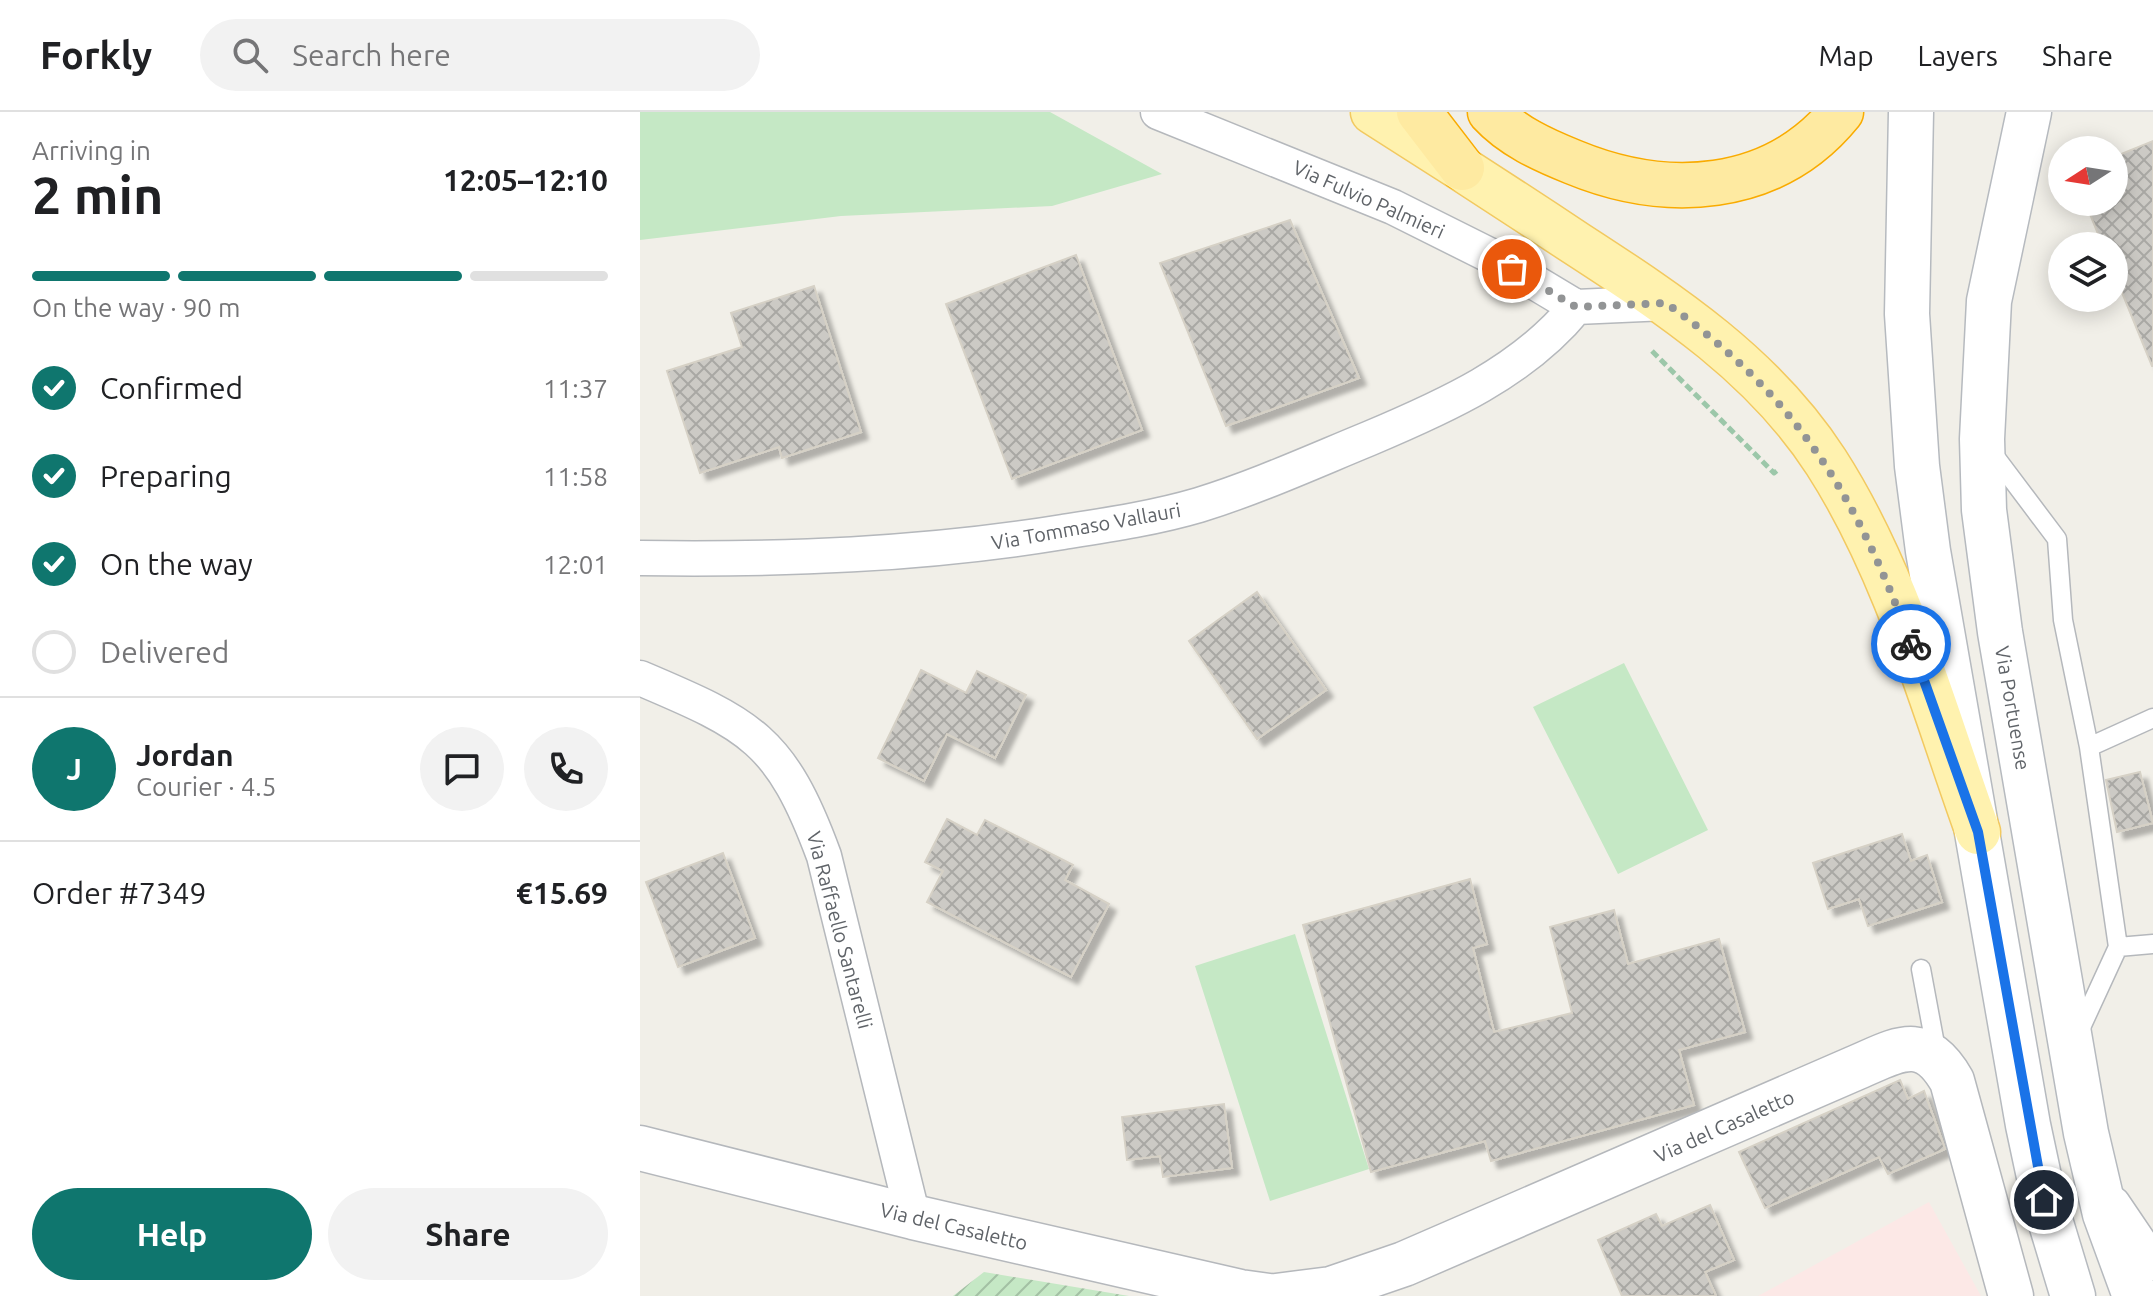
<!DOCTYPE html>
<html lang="en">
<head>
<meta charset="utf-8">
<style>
	body { margin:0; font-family:Ubuntu,sans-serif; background:#f2f2f2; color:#202124; height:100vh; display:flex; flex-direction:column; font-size:30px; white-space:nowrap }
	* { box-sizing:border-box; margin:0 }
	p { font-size:26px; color:#757577 }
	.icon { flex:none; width:44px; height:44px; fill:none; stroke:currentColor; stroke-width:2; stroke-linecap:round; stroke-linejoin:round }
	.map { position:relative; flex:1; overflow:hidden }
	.side { display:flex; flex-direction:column; background:#fff; width:640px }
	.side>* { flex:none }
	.needle { width:52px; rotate:258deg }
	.controls { position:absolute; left:1408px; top:24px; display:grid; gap:16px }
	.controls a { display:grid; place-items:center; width:80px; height:80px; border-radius:50%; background:#fff; box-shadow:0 4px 20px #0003; font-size:40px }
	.pin { position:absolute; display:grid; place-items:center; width:68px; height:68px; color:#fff; margin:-34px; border:4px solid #fff; border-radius:50%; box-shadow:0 2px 8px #0007 }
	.courier { position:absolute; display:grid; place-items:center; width:80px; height:80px; margin:-40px; border:6px solid #1a73e8; border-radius:50%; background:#fff; color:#222; box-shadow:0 2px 10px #0007 }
	.head em { font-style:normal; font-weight:600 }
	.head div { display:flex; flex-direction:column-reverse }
	.head { display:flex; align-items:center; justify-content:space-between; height:136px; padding:0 32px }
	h1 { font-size:52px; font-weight:600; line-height:60px }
	.bar { display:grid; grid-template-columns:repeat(4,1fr); gap:12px 8px; align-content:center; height:96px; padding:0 32px }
	.bar i { height:10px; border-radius:6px; background:#e0e0e0 }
	.bar .on { background:#0f766e }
	.bar p { grid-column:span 4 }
	.line { display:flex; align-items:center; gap:20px; padding:0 32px; border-top:2px solid #e0e0e0 }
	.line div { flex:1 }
	.round { display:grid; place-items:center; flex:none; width:84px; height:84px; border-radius:42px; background:#f2f2f2 }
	ol { padding:0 32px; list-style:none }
	li { display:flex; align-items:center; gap:24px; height:88px }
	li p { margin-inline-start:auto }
	li .icon { padding:8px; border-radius:50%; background:#0f766e; color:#fff; stroke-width:4 }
	li:last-child { color:#757577 }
	li i { width:44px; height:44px; border:4px solid #e0e0e0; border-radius:50% }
	.button { display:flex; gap:16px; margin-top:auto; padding:16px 32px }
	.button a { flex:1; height:92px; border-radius:48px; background:#0f766e; color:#fff; font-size:32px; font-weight:600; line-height:92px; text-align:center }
	.button a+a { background:#f2f2f2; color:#202124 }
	header { display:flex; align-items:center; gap:48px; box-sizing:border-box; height:112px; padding:0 40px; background:#fff; border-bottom:2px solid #e0e0e0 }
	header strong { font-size:38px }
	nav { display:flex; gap:44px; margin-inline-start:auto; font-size:28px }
	.search { width:560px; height:72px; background:#f2f2f2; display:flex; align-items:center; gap:20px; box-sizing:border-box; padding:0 28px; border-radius:44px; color:#757577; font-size:30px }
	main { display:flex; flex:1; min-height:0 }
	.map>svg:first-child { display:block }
	.medical { fill:#fce8e6 }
	.grass { fill:#c5e8c5 }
	.garden { fill:url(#garden-furrows) }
	.building { fill:url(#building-cross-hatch); stroke:#d6d1c6; stroke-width:2; filter:url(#shadow) }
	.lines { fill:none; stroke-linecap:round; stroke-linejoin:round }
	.service-casing { stroke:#b5b8bc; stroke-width:21 }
	.minor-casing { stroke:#b5b8bc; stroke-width:37 }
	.tertiary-casing { stroke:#b5b8bc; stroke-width:47 }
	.secondary-casing { stroke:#b6babf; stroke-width:47 }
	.primary-casing { stroke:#f2c960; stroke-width:47 }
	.trunk-casing { stroke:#f9ab00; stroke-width:47 }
	.path { stroke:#9cc7a9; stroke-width:5; stroke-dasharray:8 4; stroke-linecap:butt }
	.service { stroke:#fff; stroke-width:18 }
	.minor { stroke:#fff; stroke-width:34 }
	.tertiary { stroke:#fff; stroke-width:44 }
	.secondary { stroke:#fff; stroke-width:44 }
	.primary { stroke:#fff2af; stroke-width:44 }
	.trunk { stroke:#feeaa1; stroke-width:44 }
	.done { stroke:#929495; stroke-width:8; stroke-dasharray:0 14.4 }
	.route { stroke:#1a73e8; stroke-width:10 }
	.labels { text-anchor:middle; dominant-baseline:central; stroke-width:6; stroke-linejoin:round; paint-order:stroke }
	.street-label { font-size:20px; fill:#5f6368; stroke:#fff }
</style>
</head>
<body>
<header>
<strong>Forkly</strong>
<div class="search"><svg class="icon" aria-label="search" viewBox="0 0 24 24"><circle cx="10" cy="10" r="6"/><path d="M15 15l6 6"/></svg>Search here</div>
<nav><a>Map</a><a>Layers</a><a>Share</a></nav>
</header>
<main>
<section class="side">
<div class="head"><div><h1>2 min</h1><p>Arriving in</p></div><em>12:05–12:10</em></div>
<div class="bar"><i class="on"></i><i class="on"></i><i class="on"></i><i></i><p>On the way · 90 m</p></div>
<ol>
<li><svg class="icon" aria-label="check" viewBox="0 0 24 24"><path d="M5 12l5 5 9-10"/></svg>Confirmed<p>11:37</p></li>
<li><svg class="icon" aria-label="check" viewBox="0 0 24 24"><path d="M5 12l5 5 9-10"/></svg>Preparing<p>11:58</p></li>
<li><svg class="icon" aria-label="check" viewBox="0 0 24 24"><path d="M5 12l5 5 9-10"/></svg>On the way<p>12:01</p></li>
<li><i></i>Delivered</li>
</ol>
<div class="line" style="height:144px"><b class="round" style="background:#0f766e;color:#fff">J</b><div><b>Jordan</b><p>Courier · 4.5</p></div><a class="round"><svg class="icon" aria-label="chat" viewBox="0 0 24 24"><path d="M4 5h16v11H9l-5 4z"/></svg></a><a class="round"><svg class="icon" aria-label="phone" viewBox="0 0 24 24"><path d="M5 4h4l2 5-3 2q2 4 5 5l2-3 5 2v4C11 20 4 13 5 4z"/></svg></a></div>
<div class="line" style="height:104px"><div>Order #7349</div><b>€15.69</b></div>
<div class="button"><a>Help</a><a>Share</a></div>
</section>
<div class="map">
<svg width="1513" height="1184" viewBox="0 0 1513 1184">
	<defs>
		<pattern id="garden-furrows" width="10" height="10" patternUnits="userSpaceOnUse" patternTransform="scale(2)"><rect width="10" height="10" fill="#c5e8c5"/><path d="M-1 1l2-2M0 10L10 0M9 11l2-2" fill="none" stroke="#a3c0a4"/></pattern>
		<pattern id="building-cross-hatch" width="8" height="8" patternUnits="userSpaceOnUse" patternTransform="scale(2)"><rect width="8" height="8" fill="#cccac5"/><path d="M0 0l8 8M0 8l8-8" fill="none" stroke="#a9a8a4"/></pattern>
		<filter id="shadow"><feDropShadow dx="7" dy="7" stdDeviation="2" flood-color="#0004"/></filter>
	</defs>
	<rect width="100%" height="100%" fill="#f1efe8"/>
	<!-- medical -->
	<path class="medical" d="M1289 1090 1341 1184H1118Z"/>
	<!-- grass -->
	<path class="grass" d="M0 0H410L522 62 412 94 201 104 0 128Z
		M984 551 1068 718 978 762 893 595Z
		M655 822 729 1057 630 1089 555 854Z"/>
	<!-- garden -->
	<path class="garden" d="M344 1160 489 1184H313Z"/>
	<!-- building -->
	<path class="building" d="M1513 29V254H1512L1474 161V134H1463L1445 90H1474V45Z
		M650 108 719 266 586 314 520 151Z
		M436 143 502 318 372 367 306 192Z
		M174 174 221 320 142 346 139 335 60 361 27 259 102 235 91 201Z
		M617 480 686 578 617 627 549 529Z
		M281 558 326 581 337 559 386 583 355 646 307 622 284 669 238 646Z
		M1500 660 1513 711 1477 720 1466 668Z
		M307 707 337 723 345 708 433 753 425 768 469 792 431 865 287 790 303 759 285 750Z
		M1262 722 1271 749 1287 743 1302 790 1228 814 1219 787 1188 797 1173 751Z
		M83 741 115 826 38 855 6 770Z
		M830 767 847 832 833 836 854 920 932 901 910 815 974 798 988 852 1079 827 1105 920 1039 938 1054 993 851 1049 845 1029 731 1060 663 813Z
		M1260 968 1268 987 1284 979 1305 1037 1248 1062 1239 1045 1125 1096 1099 1040Z
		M584 992 592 1056 523 1065 520 1044 487 1048 482 1005Z
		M1070 1093 1094 1148 1065 1160 1076 1184H982L958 1128 1016 1102 1022 1114Z"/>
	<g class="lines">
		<defs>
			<path id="service" d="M1350 338 1417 427 1423 508 1449 635
				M1478 835 1449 635 1513 606
				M1281 857 1297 943
				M1437 924 1478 835 1513 832"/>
			<path id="minor" d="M518 0 753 95 851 144 936 195 1026 191
				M0 446C142 448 282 443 423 420 468 413 515 406 559 393 617 375 672 350 728 327 804 295 883 260 936 195
				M0 566C111 613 141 627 184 744L273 1105
				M1473 1092 1513 1151"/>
			<path id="tertiary" d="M0 1036 273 1105 600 1180 629 1184
				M636 1184 691 1177 764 1152 1213 957C1256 939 1283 918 1312 969L1371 1184"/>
			<path id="secondary" d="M1271 0 1267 202 1277 354 1288 439 1388 1013 1404 1088 1433 1184
				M1389 0 1349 189 1342 327 1344 398 1360 520 1446 1021 1465 1102 1495 1184"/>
			<path id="primary" d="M733 0C801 43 869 87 937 132 1031 193 1124 254 1186 350 1258 462 1293 596 1338 720"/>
			<path id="trunk" d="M779 0 822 56
				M850 0C872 24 903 38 933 50 1025 88 1133 84 1201 0"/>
		</defs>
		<!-- service casing -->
		<use href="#service" class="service-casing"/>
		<!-- minor casing -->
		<use href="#minor" class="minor-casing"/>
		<!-- tertiary casing -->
		<use href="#tertiary" class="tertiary-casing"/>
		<!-- secondary casing -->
		<use href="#secondary" class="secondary-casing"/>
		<!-- primary casing -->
		<use href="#primary" class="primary-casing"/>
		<!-- trunk casing -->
		<use href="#trunk" class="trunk-casing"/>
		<!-- path -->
		<path class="path" d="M1012 239 1134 361 1139 357"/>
		<!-- service -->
		<use href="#service" class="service"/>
		<!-- minor -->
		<use href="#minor" class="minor"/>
		<!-- tertiary -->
		<use href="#tertiary" class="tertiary"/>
		<!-- secondary -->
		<use href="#secondary" class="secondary"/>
		<!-- primary -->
		<use href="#primary" class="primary"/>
		<!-- trunk -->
		<use href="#trunk" class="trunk"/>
	</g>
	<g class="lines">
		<!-- done -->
		<path class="done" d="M872 157 936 195 1026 191C1157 285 1216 383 1271 532"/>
		<!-- route -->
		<path class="route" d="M1271 532 1338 720 1404 1088"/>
	</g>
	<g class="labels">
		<!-- street labels -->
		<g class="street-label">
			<text transform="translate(729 87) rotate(24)">Via Fulvio Palmieri</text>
			<text transform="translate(446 414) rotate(-10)">Via Tommaso Vallauri</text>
			<text transform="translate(1373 596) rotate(80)">Via Portuense</text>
			<text transform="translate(200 818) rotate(75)">Via Raffaello Santarelli</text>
			<text transform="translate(1084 1014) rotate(-24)">Via del Casaletto</text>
			<text transform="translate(314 1114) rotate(13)">Via del Casaletto</text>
		</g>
	</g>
</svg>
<div class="controls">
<a><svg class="needle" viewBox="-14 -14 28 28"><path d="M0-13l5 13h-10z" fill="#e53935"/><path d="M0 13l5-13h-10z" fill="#757577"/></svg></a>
<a><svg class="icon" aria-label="layers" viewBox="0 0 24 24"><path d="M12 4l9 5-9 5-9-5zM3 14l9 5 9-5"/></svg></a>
</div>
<div class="pin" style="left:872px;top:157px;background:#ea580c"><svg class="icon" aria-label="bag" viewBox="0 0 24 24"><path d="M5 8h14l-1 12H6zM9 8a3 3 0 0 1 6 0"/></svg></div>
<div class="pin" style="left:1404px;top:1088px;background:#1f2937"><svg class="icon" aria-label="home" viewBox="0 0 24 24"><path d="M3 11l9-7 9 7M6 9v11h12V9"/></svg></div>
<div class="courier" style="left:1271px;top:532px"><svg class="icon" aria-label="bike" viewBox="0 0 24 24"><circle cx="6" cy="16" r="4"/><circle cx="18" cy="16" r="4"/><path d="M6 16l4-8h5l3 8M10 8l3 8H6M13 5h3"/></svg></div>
</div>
</main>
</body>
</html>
